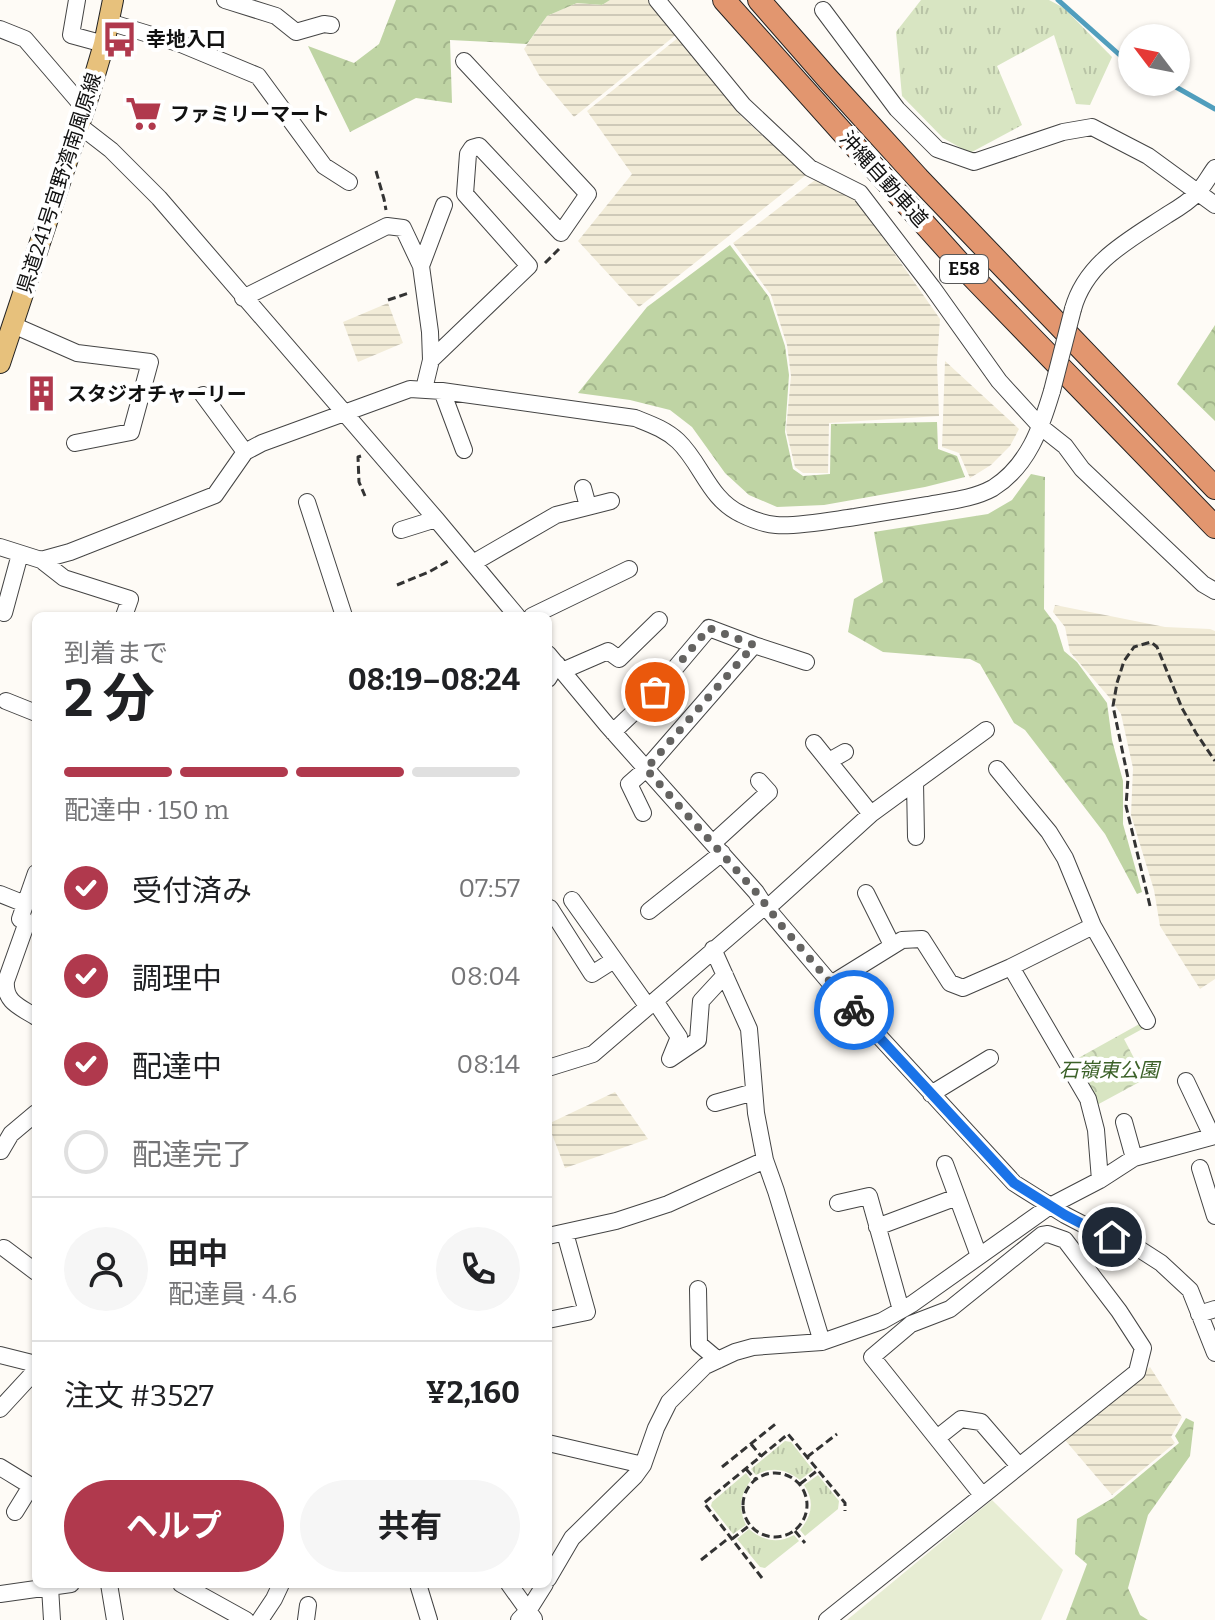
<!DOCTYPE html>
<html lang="ja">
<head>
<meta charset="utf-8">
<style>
	body { margin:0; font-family:Bitter,"Noto Sans JP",serif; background:#f6f6f6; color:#202124; height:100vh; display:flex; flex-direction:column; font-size:30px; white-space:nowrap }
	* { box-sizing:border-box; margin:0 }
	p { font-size:26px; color:#757577 }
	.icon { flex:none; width:44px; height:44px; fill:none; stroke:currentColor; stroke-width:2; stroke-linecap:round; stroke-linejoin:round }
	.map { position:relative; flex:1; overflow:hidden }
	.side { position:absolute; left:32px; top:612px; width:520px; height:976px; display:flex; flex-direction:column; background:#fff; border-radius:12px; box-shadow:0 2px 6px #0004 }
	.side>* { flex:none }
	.needle { width:52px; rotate:302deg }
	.fabs { position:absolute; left:1118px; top:24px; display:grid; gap:16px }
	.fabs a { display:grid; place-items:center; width:72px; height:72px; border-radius:50%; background:#fff; box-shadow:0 2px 6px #0004; font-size:40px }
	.pin { position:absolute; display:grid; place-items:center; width:68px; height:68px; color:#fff; margin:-34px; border:4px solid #fff; border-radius:50%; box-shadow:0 2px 8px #0007 }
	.courier { position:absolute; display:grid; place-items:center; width:80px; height:80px; margin:-40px; border:6px solid #1a73e8; border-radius:50%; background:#fff; color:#222; box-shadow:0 2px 10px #0007 }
	.overview em { font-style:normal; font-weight:700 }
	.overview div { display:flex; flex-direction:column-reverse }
	.overview { display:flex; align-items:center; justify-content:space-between; height:136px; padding:0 32px }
	h1 { font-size:52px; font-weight:700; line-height:60px }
	.bar { display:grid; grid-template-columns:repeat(4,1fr); gap:12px 8px; align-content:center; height:96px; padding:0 32px }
	.bar i { height:10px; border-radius:6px; background:#e0e0e0 }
	.bar .current { background:#b0394d }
	.bar p { grid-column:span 4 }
	.line { display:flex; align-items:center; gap:20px; padding:0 32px; border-top:2px solid #e0e0e0 }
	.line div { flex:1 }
	.round { display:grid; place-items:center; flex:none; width:84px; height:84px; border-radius:42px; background:#f6f6f6 }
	ol { padding:0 32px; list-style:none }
	li { display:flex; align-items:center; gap:24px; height:88px }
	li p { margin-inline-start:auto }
	li .icon { padding:8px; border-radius:50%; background:#b0394d; color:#fff; stroke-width:4 }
	li:last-child { color:#757577 }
	li i { width:44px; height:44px; border:4px solid #e0e0e0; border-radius:50% }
	.primary-button { display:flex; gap:16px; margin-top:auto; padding:16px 32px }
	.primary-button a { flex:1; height:92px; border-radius:48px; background:#b0394d; color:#fff; font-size:32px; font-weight:700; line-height:92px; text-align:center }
	.primary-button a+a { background:#f6f6f6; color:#202124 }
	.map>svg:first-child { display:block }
	.farmland { fill:url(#farmland-rules) }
	.grass { fill:url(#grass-tufts) }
	.forest { fill:url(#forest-crowns) }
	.park { fill:url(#park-crowns) }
	.pitch { fill:#e7edd3 }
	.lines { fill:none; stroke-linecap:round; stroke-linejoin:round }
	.stream { stroke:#509ebd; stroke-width:5 }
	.minor-casing { stroke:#444; stroke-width:18 }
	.major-casing { stroke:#222; stroke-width:22 }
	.highway-casing { stroke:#222; stroke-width:24 }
	.path { stroke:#333; stroke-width:3; stroke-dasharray:8 4; stroke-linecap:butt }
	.minor { stroke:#fff; stroke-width:16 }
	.major { stroke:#e7c17c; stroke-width:20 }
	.highway { stroke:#e2966f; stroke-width:22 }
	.minor-bridge-casing { stroke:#444; stroke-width:18; stroke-linecap:butt }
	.minor-bridge { stroke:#fff; stroke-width:16 }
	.done { stroke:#646361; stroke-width:8; stroke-dasharray:0 14.4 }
	.route { stroke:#1a73e8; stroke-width:10 }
	.labels { text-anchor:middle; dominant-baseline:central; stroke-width:8; stroke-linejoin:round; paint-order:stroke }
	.shield { fill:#fff; stroke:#585858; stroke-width:2 }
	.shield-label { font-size:18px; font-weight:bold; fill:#111 }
	.poi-label { font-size:20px; font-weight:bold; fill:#111; stroke:#fff; text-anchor:start }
	.street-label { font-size:20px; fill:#111; stroke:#fff }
	.park-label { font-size:20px; font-style:italic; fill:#3b6128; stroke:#fff }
</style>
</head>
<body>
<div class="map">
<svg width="1215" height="1620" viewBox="0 0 1215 1620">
	<defs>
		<pattern id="farmland-rules" width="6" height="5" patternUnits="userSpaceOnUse" patternTransform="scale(2)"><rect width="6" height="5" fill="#f2ecd8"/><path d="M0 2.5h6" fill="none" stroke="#cec9b8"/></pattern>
		<pattern id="grass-tufts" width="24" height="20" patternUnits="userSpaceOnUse" patternTransform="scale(2)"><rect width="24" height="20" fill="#d8e5c2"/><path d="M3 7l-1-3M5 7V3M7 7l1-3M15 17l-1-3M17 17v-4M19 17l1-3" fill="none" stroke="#b8c3a6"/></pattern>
		<pattern id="forest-crowns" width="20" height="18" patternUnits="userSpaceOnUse" patternTransform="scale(2)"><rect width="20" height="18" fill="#bfd4a4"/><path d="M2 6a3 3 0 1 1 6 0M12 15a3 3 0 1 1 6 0" fill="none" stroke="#a3b58c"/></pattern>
		<pattern id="park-crowns" width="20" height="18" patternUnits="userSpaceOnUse" patternTransform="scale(2)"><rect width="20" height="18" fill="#d8e5c2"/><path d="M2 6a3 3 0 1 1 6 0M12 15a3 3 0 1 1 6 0" fill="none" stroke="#b8c3a6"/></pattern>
	</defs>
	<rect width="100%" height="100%" fill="#fefbf6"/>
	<!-- farmland -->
	<path class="farmland" d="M610 0H652L677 34 574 117 540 77 524 49 547 16 577 3 602 5Z
		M679 37 741 116 806 175 639 307 578 241 632 174 587 111Z
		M815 180 857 200 940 319 937 362 939 416 829 423 828 473H803L795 467 786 430 791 376 787 345 771 295 733 243Z
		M388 303 403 343 358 362 343 322Z
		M945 361 1019 429 1010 446 991 465 970 478 959 453 942 447Z
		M1055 605 1165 627 1210 629 1215 631V979L1200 989 1160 926 1154 890 1131 815 1133 768 1121 714 1109 697 1070 652 1065 627 1053 612Z
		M615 1092 648 1139 565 1168 548 1124Z
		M1150 1367 1182 1417 1171 1437 1175 1443 1112 1495 1065 1440Z"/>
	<!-- grass -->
	<path class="grass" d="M921 0H1049L1064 8 1112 57 1090 105 1076 104 1054 35 997 66 1022 125 970 153 943 138 902 96 896 32Z
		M785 1441 791 1442 813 1470 800 1480C786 1469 772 1466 756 1475L751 1469Z
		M746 1473 751 1480C740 1495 738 1508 746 1525L733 1534 711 1506 712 1502Z
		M818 1475 839 1501 838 1509 805 1536 800 1530C812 1516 815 1501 804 1485Z
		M749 1529C763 1541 778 1544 794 1535L799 1541 765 1568 760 1567 737 1539Z"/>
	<!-- forest -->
	<path class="forest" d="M396 0H610L602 5 577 3 547 16 527 44 450 40 452 103 416 98 350 132 308 46 354 63 379 44Z
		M730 245 769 297 785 346 789 375 785 432 793 469 803 476 830 474 831 424 937 422 938 449 957 456 965 477 925 487 824 505 777 507 749 495 725 473 692 427 670 410 630 400 578 393 647 307Z
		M1215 325V421L1177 384Z
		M1031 474 1045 477 1044 609 1056 625 1064 651 1077 662 1107 703 1112 740 1123 781V824L1142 892 1137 894 1105 834 1025 730 1014 723 980 664 970 659 883 652 848 632 854 599 883 582 874 532 988 514 1012 500Z
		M1186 1418 1194 1422 1190 1456 1148 1515 1128 1588 1140 1615 1148 1620H1066L1087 1564 1075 1554 1077 1519 1113 1498 1179 1443 1175 1436Z"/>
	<!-- park -->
	<path class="park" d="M1152 1017 1155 1022 1124 1039 1145 1079 1095 1106 1073 1061Z"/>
	<!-- pitch -->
	<path class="pitch" d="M992 1500 1063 1570 1041 1620H847Z"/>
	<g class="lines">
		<!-- stream -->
		<path class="stream" d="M1058 0 1122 57 1132 62
			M1167 82 1215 109"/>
		<defs>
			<path id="minor" d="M77 0 71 35 104 44
				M225 0 276 16 296 32 324 24 331 25
				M657 0 743 105 810 168 860 193 932 287 999 381 1041 427 1065 446 1082 469 1203 584 1215 591
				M823 10 897 109 937 149 974 162 1063 132 1092 127 1148 156 1215 205
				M109 22 181 44 258 76 324 166 349 182
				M0 29 25 39 85 109
				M80 126 111 150 159 198 436 519 517 616
				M421 266 444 205
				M243 298 387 226 403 228 421 266 430 332 431 360
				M1073 309C1086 262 1129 240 1167 215 1177 209 1189 202 1197 193 1204 186 1209 176 1215 168
				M13 325 77 353 150 362 131 432 75 443
				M424 389 431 360 529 266 465 194 468 154 472 148 479 146 561 233 588 194 464 61
				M442 391 464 450
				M203 395 245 452
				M583 488 588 506
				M307 502 344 616
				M401 530 436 519
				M0 547 41 560 64 578 130 599 124 616
				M41 560 70 552 215 495 245 452 262 443 410 389 442 391 635 418C650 424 665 429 678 441 702 464 709 499 741 514 751 519 764 524 776 525 797 527 833 520 855 517 879 513 904 509 928 505 949 501 973 499 993 488 1028 466 1041 428 1052 391
				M473 563 556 515 611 501
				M4 613 20 554
				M532 616 629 569
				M548 654 607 725 756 892 765 906 831 984 1014 1183 1065 1215 1090 1228 1133 1245 1161 1263 1190 1290 1215 1353
				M562 671 608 651 619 659 659 620
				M548 679 557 664
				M6 701 36 713
				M613 732 655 692 709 628 754 645
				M814 743 871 814
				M829 761 845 752
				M997 769 1049 832 1065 858 1093 926
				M915 782 916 837
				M643 813 629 784 646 769 754 645 806 662
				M713 843 769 792 759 781
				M866 893 892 945
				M0 894 25 904
				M572 900 648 1007
				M550 908 592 974 614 960
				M649 911 722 853
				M27 922 6 981C4 1002 20 1007 36 1017
				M32 924 20 919 36 873
				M713 949 749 1029 756 1113 765 1160 776 1191 822 1342
				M831 984 902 940 922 939 950 983 963 988 1011 967
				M655 1001 679 1037 670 1059 698 1040 701 1001 725 975
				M548 1068 593 1054 765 906 774 902 871 814 986 730
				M1186 1081 1212 1136
				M931 1094 990 1058
				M715 1103 754 1092
				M1124 1122 1134 1158
				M0 1151H1L11 1134 36 1113
				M945 1164 979 1256
				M1200 1168 1215 1216
				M1100 1180 1096 1130 1088 1099 1011 967 1093 926 1147 1021
				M838 1203 869 1196 901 1310
				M877 1227 957 1197
				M548 1236 616 1221 668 1204 765 1160
				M4 1248 36 1272
				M698 1289 699 1344 718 1360
				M1199 1314 1215 1309
				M548 1320 587 1312 565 1233
				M0 1355 36 1364
				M0 1409 36 1370
				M937 1438 961 1419 981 1422 1019 1466
				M548 1443 643 1465
				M0 1467 31 1486 15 1512
				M548 1579 572 1538 635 1476 643 1465 656 1428 669 1402 705 1366 735 1352 753 1347 822 1342 882 1321 912 1304 1050 1206 1100 1180 1134 1158 1215 1136
				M109 1584 115 1620
				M181 1584 246 1620
				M418 1584 429 1620
				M509 1584 534 1619
				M50 1587 52 1620
				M0 1594 71 1584
				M260 1620 274 1599 281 1584
				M306 1620 308 1605
				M519 1620 528 1611 545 1584
				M827 1620 1137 1372 1143 1348 1119 1311 1065 1240 1048 1234 1042 1235 950 1309 911 1324 872 1357 982 1495"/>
			<path id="major" d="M0 363 89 95 104 44 113 0"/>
			<path id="highway" d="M724 0 964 268 1215 527
				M759 0 828 79 918 178 1215 488"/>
		</defs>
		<!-- minor casing -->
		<use href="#minor" class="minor-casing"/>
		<!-- major casing -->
		<use href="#major" class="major-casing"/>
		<!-- highway casing -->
		<use href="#highway" class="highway-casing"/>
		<!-- path -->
		<path class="path" d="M376 171 384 199 386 210
			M545 263 559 249
			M388 300 409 293
			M361 456 358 457 359 482 365 496
			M397 585 429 572 450 560
			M1150 906 1126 806 1128 778 1113 706 1117 683 1124 661 1134 647 1151 642 1157 647 1182 708 1196 733 1215 761
			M751 1444 761 1456
			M807 1457 837 1434
			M722 1467 778 1422
			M746 1469 756 1480
			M743 1505a32 32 0 1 1 64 0a32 32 0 1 1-64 0Z
			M800 1484 818 1470
			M795 1531 805 1543
			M732 1539 750 1525
			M701 1560 730 1537
			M762 1578 704 1503 788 1434 845 1503V1511"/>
		<!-- minor -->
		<use href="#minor" class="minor"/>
		<!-- major -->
		<use href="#major" class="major"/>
		<!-- highway -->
		<use href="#highway" class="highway"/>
		<defs>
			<path id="minor-bridge" d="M1052 391 1073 309"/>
		</defs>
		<!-- minor-bridge casing -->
		<use href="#minor-bridge" class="minor-bridge-casing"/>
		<!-- minor-bridge -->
		<use href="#minor-bridge" class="minor-bridge"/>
	</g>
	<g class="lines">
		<!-- done -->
		<path class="done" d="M655 692 709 628 754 645 646 769 756 892 781 925 854 1010"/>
		<!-- route -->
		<path class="route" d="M854 1010 1014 1183 1065 1215 1090 1228 1112 1237"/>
	</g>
	<!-- icons -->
	<defs>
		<symbol id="bus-bare" viewBox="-9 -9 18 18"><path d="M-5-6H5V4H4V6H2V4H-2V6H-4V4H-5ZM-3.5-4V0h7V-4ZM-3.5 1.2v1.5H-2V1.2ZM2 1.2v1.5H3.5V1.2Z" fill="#b0394d" stroke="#fff" stroke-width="2.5" paint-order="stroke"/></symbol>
		<symbol id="supermarket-bare" viewBox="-9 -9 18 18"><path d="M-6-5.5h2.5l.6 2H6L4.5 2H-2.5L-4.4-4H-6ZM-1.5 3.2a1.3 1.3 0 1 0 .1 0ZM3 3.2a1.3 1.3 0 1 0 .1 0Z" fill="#b0394d" stroke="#fff" stroke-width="2.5" paint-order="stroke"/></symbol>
		<symbol id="building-bare" viewBox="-9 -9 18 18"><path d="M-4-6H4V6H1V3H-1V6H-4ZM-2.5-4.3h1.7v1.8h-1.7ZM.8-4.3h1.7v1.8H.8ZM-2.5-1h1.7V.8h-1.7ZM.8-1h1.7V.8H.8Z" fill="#b0394d" stroke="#fff" stroke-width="2.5" paint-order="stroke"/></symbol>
	</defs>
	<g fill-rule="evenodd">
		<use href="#bus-bare" x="94" y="14" width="51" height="51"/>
		<use href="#supermarket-bare" x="118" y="88" width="51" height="51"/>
		<use href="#building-bare" x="16" y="368" width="51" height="51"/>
	</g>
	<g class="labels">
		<!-- shield labels -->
		<rect class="shield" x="940" y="255" width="48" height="28" rx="6"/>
		<g class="shield-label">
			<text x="964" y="269">E58</text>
		</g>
		<!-- poi labels -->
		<g class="poi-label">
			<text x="146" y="39">幸地入口</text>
			<text x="170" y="114">ファミリーマート</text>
			<text x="67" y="394">スタジオチャーリー</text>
		</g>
		<!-- street labels -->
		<g class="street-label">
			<text transform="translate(884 179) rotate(48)">沖縄自動車道</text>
			<text transform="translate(59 183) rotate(-72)">県道241号宜野湾南風原線</text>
		</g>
		<!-- park labels -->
		<g class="park-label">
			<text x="1109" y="1070">石嶺東公園</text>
		</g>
	</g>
</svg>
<div class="fabs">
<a><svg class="needle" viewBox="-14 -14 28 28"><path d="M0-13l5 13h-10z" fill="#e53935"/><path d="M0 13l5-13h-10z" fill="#757577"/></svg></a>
</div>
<div class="pin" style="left:655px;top:692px;background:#ea580c"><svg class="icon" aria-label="bag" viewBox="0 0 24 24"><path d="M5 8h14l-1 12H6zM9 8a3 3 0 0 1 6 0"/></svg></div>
<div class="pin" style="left:1112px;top:1237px;background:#1f2937"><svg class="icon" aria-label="home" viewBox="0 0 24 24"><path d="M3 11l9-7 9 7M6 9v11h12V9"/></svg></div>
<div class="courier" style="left:854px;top:1010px"><svg class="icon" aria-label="bike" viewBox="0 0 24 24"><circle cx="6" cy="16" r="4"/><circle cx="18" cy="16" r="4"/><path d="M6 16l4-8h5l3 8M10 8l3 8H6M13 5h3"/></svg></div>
<section class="side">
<div class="overview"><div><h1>2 分</h1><p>到着まで</p></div><em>08:19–08:24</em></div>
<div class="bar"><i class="current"></i><i class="current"></i><i class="current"></i><i></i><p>配達中 · 150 m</p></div>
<ol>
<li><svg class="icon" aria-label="check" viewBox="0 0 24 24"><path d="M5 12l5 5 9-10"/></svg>受付済み<p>07:57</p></li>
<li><svg class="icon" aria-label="check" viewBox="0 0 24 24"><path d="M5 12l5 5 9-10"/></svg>調理中<p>08:04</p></li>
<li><svg class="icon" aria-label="check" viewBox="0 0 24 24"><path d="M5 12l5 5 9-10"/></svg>配達中<p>08:14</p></li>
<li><i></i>配達完了</li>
</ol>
<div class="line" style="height:144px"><a class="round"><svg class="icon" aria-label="person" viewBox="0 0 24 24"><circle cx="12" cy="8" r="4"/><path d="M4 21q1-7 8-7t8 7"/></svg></a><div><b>田中</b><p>配達員 · 4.6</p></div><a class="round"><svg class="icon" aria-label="phone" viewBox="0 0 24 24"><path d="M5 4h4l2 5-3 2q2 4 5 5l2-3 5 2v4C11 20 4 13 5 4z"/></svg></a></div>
<div class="line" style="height:104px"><div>注文 #3527</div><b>¥2,160</b></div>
<div class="primary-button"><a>ヘルプ</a><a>共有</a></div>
</section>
</div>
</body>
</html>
